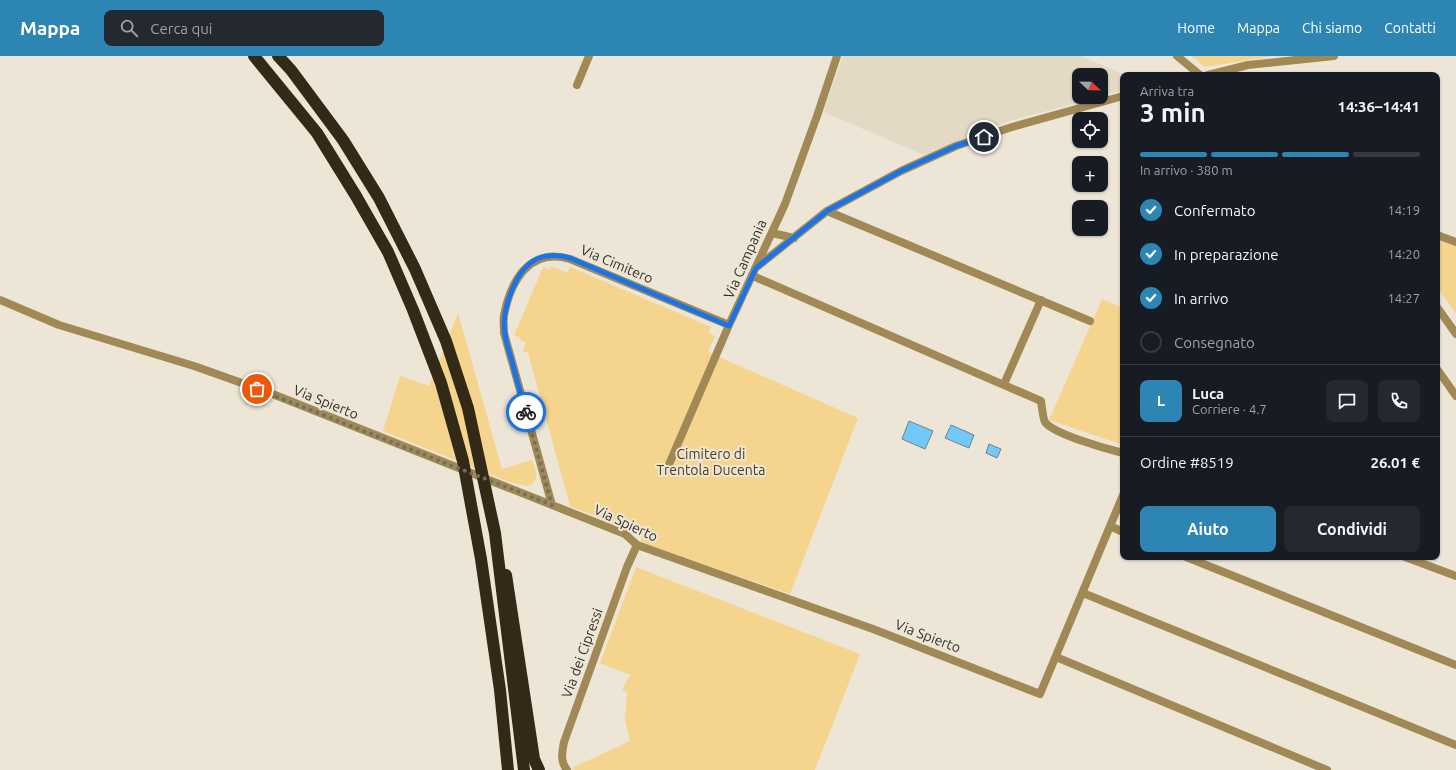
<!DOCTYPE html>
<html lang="it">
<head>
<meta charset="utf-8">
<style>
	body { margin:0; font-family:Ubuntu,sans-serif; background:#242831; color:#f1f3f6; height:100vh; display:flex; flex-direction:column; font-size:15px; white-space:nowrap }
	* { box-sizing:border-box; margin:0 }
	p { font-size:13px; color:#9ea1a6 }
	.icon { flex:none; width:22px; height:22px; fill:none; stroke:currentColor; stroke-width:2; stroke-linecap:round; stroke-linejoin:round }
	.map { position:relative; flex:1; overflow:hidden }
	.panel { position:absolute; left:1120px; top:16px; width:320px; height:488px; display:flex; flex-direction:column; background:#171b24; border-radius:8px; box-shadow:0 1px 3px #0004 }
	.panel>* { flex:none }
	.needle { width:26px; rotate:112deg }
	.buttons { position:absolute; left:1072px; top:12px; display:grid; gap:8px }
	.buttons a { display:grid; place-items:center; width:36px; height:36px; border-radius:8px; background:#171b24; box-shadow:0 1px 3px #0004; font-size:20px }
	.pin { position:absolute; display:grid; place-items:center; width:34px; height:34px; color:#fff; margin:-17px; border:2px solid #fff; border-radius:50%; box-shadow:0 1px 4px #0007 }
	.courier { position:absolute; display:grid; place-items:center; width:40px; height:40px; margin:-20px; border:3px solid #1a73e8; border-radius:50%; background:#fff; color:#222; box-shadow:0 1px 5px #0007 }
	.head em { font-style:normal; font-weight:700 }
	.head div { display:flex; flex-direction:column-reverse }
	.head { display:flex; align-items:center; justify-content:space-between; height:68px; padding:0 20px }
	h1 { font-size:26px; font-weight:700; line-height:30px }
	.bar { display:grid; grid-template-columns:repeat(4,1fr); gap:6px 4px; align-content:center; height:48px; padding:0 20px }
	.bar i { height:5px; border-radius:3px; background:#363941 }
	.bar .active { background:#2d85b3 }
	.bar p { grid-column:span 4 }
	.line { display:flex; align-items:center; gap:10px; padding:0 20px; border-top:1px solid #363941 }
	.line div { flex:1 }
	.round { display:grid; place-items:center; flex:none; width:42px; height:42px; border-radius:8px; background:#242831 }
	ol { padding:0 20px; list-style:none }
	li { display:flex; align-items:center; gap:12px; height:44px }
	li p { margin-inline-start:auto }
	li .icon { padding:4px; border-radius:50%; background:#2d85b3; color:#fff; stroke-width:4 }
	li:last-child { color:#9ea1a6 }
	li i { width:22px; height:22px; border:2px solid #363941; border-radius:50% }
	.primary-button { display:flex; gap:8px; margin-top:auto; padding:8px 20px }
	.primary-button a { flex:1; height:46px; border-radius:8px; background:#2d85b3; color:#fff; font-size:16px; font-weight:700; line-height:46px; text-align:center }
	.primary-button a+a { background:#242831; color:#f1f3f6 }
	header { display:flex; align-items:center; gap:24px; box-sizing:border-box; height:56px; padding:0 20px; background:#2d85b3; color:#fff }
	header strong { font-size:19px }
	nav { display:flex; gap:22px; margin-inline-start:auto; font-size:14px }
	.search { width:280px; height:36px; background:#242831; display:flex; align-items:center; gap:10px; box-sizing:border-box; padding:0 14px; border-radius:8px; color:#9ea1a6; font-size:15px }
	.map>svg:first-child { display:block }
	.built { fill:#e3d9c4 }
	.green { fill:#f5d48d }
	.building { fill:#73c8fa; stroke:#738089 }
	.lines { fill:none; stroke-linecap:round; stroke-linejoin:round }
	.street { stroke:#a08954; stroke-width:8 }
	.highway { stroke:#322916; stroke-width:12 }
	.highway-bridge { stroke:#322916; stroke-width:12 }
	.done { stroke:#726e65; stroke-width:4; stroke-dasharray:0 7.2 }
	.route { stroke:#1a73e8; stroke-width:5 }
	.labels { text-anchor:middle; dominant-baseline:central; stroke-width:4; stroke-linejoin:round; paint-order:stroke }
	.street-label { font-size:14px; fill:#302d27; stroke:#ede6d7 }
	.park-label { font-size:14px; fill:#4c3d1a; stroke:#ede6d7 }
</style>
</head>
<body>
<header>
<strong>Mappa</strong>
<div class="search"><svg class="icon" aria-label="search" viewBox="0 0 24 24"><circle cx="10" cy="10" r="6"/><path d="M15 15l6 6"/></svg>Cerca qui</div>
<nav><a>Home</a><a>Mappa</a><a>Chi siamo</a><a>Contatti</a></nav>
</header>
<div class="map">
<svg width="1456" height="714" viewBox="0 0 1456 714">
	<rect width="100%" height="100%" fill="#ede6d7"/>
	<!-- built -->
	<path class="built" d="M843 0H1081L1125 19H1123V34L1101 40V19H1079V41H1098L1010 65 968 81 924 99 823 56Z"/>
	<!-- green -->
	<path class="green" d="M1192 0H1274L1205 11Z
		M1437 184 1456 190V257L1437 231Z
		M551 210 567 217 570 211 711 271 709 277 715 280 708 296 858 362 790 538 640 486 642 479 570 450 528 297 523 295 526 286 520 284 521 282 514 279 543 211 550 214Z
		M1102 243 1123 252V389L1049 364Z
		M458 257 502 413 532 404 537 419 533 428 527 430 509 426 383 375 400 320 429 330Z
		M636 511 860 598 815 714H576L572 712 630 685 625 664 627 636 622 634 630 619 600 607Z"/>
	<!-- building -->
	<path class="building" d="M909 365 933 375 925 393 902 383Z
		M951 369 974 379 969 392 945 382Z
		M989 388 1001 393 997 402 986 397Z"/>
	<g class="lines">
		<!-- street -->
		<path class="street" d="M1177 0 1200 19
			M1208 19 1248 9 1334 0
			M577 29 589 0
			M827 155 1090 265
			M772 177 794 182
			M1437 179 1456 186
			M758 210 827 155 901 115 956 90 1012 71 1123 40
			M753 220 1041 345C1042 351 1043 363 1045 366 1053 378 1107 393 1123 397
			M0 244 59 269 194 310 270 337 625 478 637 489 873 573 1040 638 1123 439
			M1437 251 1456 278
			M1437 313 1456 340
			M1004 328 1041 244
			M667 413 729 269 785 148 817 60 837 0
			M552 449 504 277C504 271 503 264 504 259 511 224 530 191 570 203L729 269
			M1110 470 1123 476
			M1186 501 1456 609
			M1405 501 1456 520
			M1083 537 1456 689
			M1056 601 1327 714
			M567 714C560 705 562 697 564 686L627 511 637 489"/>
		<!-- highway -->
		<path class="highway" d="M506 519 534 703 539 714"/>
		<!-- highway-bridge -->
		<path class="highway-bridge" d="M254 0 317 77 356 140 388 196 413 254 441 327 463 405 481 503 500 634 508 714
			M278 0 291 14 343 84 379 142 415 213 446 285 468 352 495 477 524 714"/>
	</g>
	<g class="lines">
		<!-- done -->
		<path class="done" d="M257 333 552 449 526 356"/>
		<!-- route -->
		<path class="route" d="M526 356C521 339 516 322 512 305 509 296 506 287 505 278 501 255 515 213 537 203 548 198 559 199 570 202L729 270 756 212 827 155 901 115 956 90 984 81"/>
	</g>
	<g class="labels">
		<!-- street labels -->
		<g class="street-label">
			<text transform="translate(745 203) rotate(-66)">Via Campania</text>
			<text transform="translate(617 208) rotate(23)">Via Cimitero</text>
			<text transform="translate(326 346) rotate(22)">Via Spierto</text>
			<text transform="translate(626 467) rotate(25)">Via Spierto</text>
			<text transform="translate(928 580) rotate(21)">Via Spierto</text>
			<text transform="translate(582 597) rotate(-70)">Via dei Cipressi</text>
		</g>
		<!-- park labels -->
		<g class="park-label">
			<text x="711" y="398">Cimitero di<tspan x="711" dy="16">Trentola Ducenta</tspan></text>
		</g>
	</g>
</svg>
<div class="buttons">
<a><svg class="needle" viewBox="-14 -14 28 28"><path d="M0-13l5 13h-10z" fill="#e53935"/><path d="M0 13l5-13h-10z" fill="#9ea1a6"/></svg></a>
<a><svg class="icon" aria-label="locate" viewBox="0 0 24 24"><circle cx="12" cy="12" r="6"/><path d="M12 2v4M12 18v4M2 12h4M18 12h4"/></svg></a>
<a>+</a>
<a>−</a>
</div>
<div class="pin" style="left:257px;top:333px;background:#ea580c"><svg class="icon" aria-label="bag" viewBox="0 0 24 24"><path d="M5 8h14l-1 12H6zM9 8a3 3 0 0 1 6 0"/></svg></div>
<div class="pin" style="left:984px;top:81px;background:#1f2937"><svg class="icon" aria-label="home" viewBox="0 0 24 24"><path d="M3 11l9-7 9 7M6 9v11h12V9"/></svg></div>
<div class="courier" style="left:526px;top:356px"><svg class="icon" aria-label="bike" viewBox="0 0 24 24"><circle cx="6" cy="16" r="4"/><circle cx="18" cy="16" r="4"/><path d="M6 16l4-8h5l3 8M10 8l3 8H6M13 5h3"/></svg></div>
<section class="panel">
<div class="head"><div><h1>3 min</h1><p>Arriva tra</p></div><em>14:36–14:41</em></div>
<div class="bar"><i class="active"></i><i class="active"></i><i class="active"></i><i></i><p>In arrivo · 380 m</p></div>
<ol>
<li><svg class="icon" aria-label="check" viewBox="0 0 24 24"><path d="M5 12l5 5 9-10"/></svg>Confermato<p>14:19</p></li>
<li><svg class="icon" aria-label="check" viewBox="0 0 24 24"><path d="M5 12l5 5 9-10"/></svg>In preparazione<p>14:20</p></li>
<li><svg class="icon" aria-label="check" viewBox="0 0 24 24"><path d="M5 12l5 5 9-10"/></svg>In arrivo<p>14:27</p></li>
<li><i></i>Consegnato</li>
</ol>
<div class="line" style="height:72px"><b class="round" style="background:#2d85b3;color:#fff">L</b><div><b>Luca</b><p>Corriere · 4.7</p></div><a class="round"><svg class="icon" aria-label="chat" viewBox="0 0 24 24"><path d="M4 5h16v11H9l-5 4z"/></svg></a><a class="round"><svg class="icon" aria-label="phone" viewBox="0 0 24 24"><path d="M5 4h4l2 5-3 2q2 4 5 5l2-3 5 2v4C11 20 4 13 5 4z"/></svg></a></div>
<div class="line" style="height:52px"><div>Ordine #8519</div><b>26.01 €</b></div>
<div class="primary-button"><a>Aiuto</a><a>Condividi</a></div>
</section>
</div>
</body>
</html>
